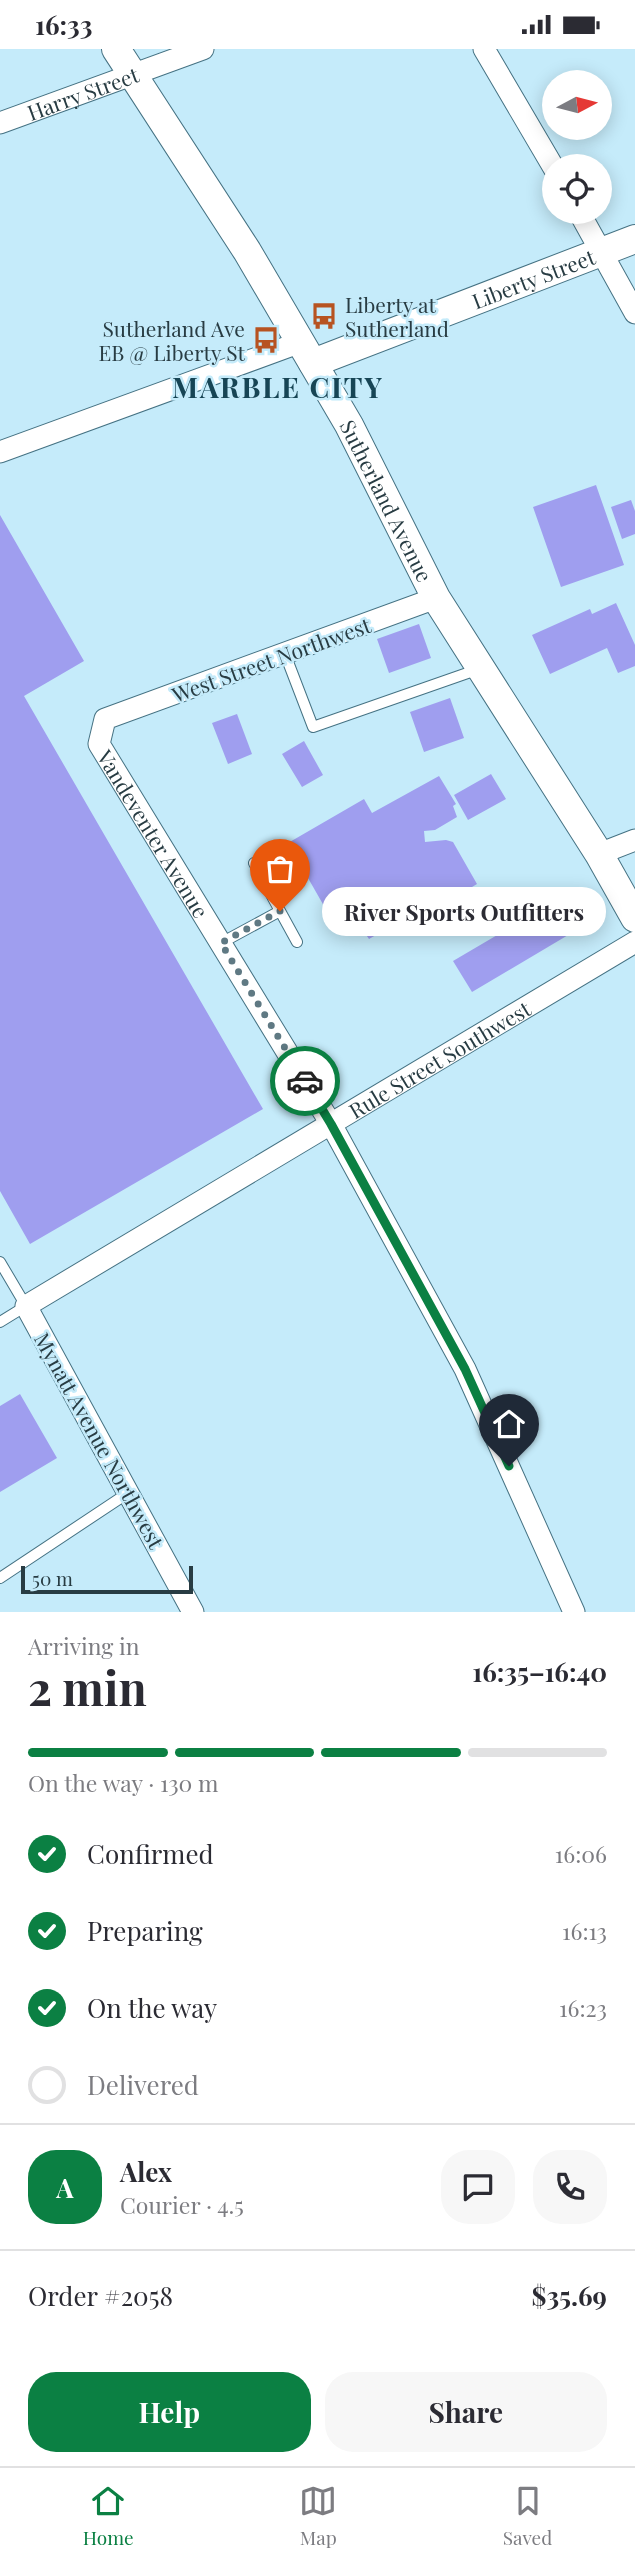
<!DOCTYPE html>
<html lang="en">
<head>
<meta charset="utf-8">
<style>
	body { margin:0; font-family:"Playfair Display",serif; background:#f7f7f7; color:#2b2b33; height:100vh; display:flex; flex-direction:column; font-size:26px; white-space:nowrap }
	* { box-sizing:border-box; margin:0 }
	p { font-size:23px; color:#7c7c81 }
	.icon { flex:none; width:38px; height:38px; fill:none; stroke:currentColor; stroke-width:2; stroke-linecap:round; stroke-linejoin:round }
	.map { position:relative; height:1563px; overflow:hidden }
	.drawer { display:flex; flex-direction:column; background:#fff; flex:1 }
	.drawer>* { flex:none }
	.needle { width:46px; rotate:83deg }
	.controls { position:absolute; left:542px; top:21px; display:grid; gap:14px }
	.controls a { display:grid; place-items:center; width:70px; height:70px; border-radius:50%; background:#fff; box-shadow:0 4px 18px #0003; font-size:35px }
	.scale { position:absolute; left:21px; bottom:18px; width:172px; box-sizing:border-box; padding-left:7px; border:4px solid #283c43; border-top:0; font-size:19px; line-height:24px; white-space:nowrap; color:#283c43; -webkit-text-stroke:5px #c5ebfa; paint-order:stroke }
	.pin { position:absolute; display:grid; place-items:center; width:60px; height:60px; color:#fff; margin:-72px -30px; border-radius:50% 50% 50% 0; rotate:-45deg; box-shadow:0 0 7px #0007 }
	.pin .icon { rotate:45deg }
	.courier { position:absolute; display:grid; place-items:center; width:70px; height:70px; margin:-35px; border:5px solid #0b8043; border-radius:50%; background:#fff; color:#222; box-shadow:0 2px 9px #0007 }
	.bubble { position:absolute; height:49px; border-radius:24px; background:#fff; box-shadow:0 4px 18px #0003; font-size:23px; font-weight:700; line-height:49px; text-align:center }
	.summary em { font-style:normal; font-weight:700 }
	.summary div { display:flex; flex-direction:column-reverse }
	.summary { display:flex; align-items:center; justify-content:space-between; height:119px; padding:0 28px }
	h1 { font-size:46px; font-weight:700; line-height:52px }
	.bar { display:grid; grid-template-columns:repeat(4,1fr); gap:10px 7px; align-content:center; height:84px; padding:0 28px }
	.bar i { height:9px; border-radius:5px; background:#e1e1e2 }
	.bar .active { background:#0b8043 }
	.bar p { grid-column:span 4 }
	.line { display:flex; align-items:center; gap:18px; padding:0 28px; border-top:2px solid #e1e1e2 }
	.line div { flex:1 }
	.round { display:grid; place-items:center; flex:none; width:74px; height:74px; border-radius:28px; background:#f7f7f7 }
	ol { padding:0 28px; list-style:none }
	li { display:flex; align-items:center; gap:21px; height:77px }
	li p { margin-inline-start:auto }
	li .icon { padding:7px; border-radius:50%; background:#0b8043; color:#fff; stroke-width:4 }
	li:last-child { color:#7c7c81 }
	li i { width:38px; height:38px; border:4px solid #e1e1e2; border-radius:50% }
	.button { display:flex; gap:14px; margin-top:auto; padding:14px 28px }
	.button a { flex:1; height:80px; border-radius:28px; background:#0b8043; color:#fff; font-size:28px; font-weight:700; line-height:80px; text-align:center }
	.button a+a { background:#f7f7f7; color:#2b2b33 }
	.status { display:flex; justify-content:space-between; align-items:center; height:49px; padding:0 35px; background:#fff; direction:ltr }
	.status svg { height:19px; fill:currentColor }
	.tab-bar { display:flex; justify-content:space-around; align-items:center; height:98px; border-top:2px solid #e1e1e2; background:#fff; font-size:19px; color:#7c7c81 }
	.tab-bar a { display:grid; justify-items:center; gap:4px }
	.tab-bar .active { color:#0b8043 }
	.map>svg:first-child { display:block }
	.building { fill:#9f9eef }
	.lines { fill:none; stroke-linecap:round; stroke-linejoin:round }
	.service-casing { stroke:#457283; stroke-width:12 }
	.minor-casing { stroke:#457283; stroke-width:23 }
	.tertiary-casing { stroke:#457283; stroke-width:30 }
	.service { stroke:#fff; stroke-width:10 }
	.minor { stroke:#fff; stroke-width:21 }
	.tertiary { stroke:#fff; stroke-width:28 }
	.done { stroke:#5f7983; stroke-width:7; stroke-dasharray:0 12.6 }
	.route { stroke:#0b8043; stroke-width:9 }
	.labels { text-anchor:middle; dominant-baseline:central; stroke-width:5; stroke-linejoin:round; paint-order:stroke }
	.street-label { font-size:21px; fill:#283c43; stroke:#c5ebfa }
	.poi-label { font-size:21px; fill:#283c43; stroke:#c5ebfa; text-anchor:start }
	.district-label { font-size:28px; font-weight:bold; letter-spacing:2px; fill:#174555; stroke:#c5ebfa }
</style>
</head>
<body>
<div class="status"><b>16:33</b><svg viewBox="0 0 49 12"><path d="M0 12V9h3v3zM5 12V6h3v6zM10 12V3h3v9zM15 12V0h3v12zM26 1h20v11H26zM47 4h2v5h-2z"/></svg></div>
<div class="map">
<svg width="635" height="1563" viewBox="0 0 635 1563">
	<rect width="100%" height="100%" fill="#c5ebfa"/>
	<!-- building -->
	<path class="building" d="M596 436 624 516 561 538 533 458Z
		M631 451 635 462V485L622 490 611 458Z
		M0 466 84 612 24 647 263 1060 30 1195 0 1142Z
		M616 554 635 596V617L618 624 607 599 550 625 532 586 590 560 592 565Z
		M419 575 431 609 389 624 377 590Z
		M450 649 464 689 424 703 410 663Z
		M237 665 252 705 228 715 212 674Z
		M304 692 323 726 302 738 282 705Z
		M491 725 506 750 468 771 454 746Z
		M439 727 456 755 453 757 457 768 435 781 424 782 425 793 446 791 453 793 477 835 427 865 423 859 369 890 358 874 336 878 288 794 364 750 372 764Z
		M567 845 585 876 472 943 453 912Z
		M20 1345 57 1409 0 1443V1357Z"/>
	<g class="lines">
		<defs>
			<path id="service" d="M285 605 313 678 479 620
				M280 862 297 893
				M221 894 280 862 254 814
				M0 1213 26 1257 0 1273
				M0 1529 128 1444"/>
			<g id="minor">
				<path d="M484 0 555 121"/>
				<path id="s1" d="M0 74 203 0"/>
				<path d="M579 163 635 264"/>
				<path d="M0 403 301 293"/>
				<path id="s2" d="M436 549 105 670 99 695 331 1075 465 1320 574 1563"/>
				<path d="M599 805 635 791"/>
				<path id="s3" d="M193 1563 26 1257 635 893"/>
			</g>
			<g id="tertiary">
				<path id="s4" d="M116 0 247 202 349 376 436 549 599 805 635 869"/>
				<path id="s5" d="M313 314 635 190"/>
			</g>
		</defs>
		<!-- service casing -->
		<use href="#service" class="service-casing"/>
		<!-- minor casing -->
		<use href="#minor" class="minor-casing"/>
		<!-- tertiary casing -->
		<use href="#tertiary" class="tertiary-casing"/>
		<!-- service -->
		<use href="#service" class="service"/>
		<!-- minor -->
		<use href="#minor" class="minor"/>
		<!-- tertiary -->
		<use href="#tertiary" class="tertiary"/>
	</g>
	<g class="lines">
		<!-- done -->
		<path class="done" d="M280 862 221 894 305 1032"/>
		<!-- route -->
		<path class="route" d="M305 1032 331 1075 465 1320 509 1417"/>
	</g>
	<!-- icons -->
	<defs>
		<symbol id="bus-bare" viewBox="-9 -9 18 18"><path d="M-5-6H5V4H4V6H2V4H-2V6H-4V4H-5ZM-3.5-4V0h7V-4ZM-3.5 1.2v1.5H-2V1.2ZM2 1.2v1.5H3.5V1.2Z" fill="#b75321" stroke="#c5ebfa" stroke-width="2.5" paint-order="stroke"/></symbol>
	</defs>
	<g fill-rule="evenodd">
		<use href="#bus-bare" x="305" y="248" width="38" height="38"/>
		<use href="#bus-bare" x="247" y="272" width="38" height="38"/>
	</g>
	<g class="labels">
		<!-- street labels -->
		<g class="street-label">
			<text stroke="none"><textPath href="#s1" startOffset="88">Harry Street</textPath></text>
			<text stroke="none"><textPath href="#s5" startOffset="236">Liberty Street</textPath></text>
			<text stroke="none"><textPath href="#s4" startOffset="527">Sutherland Avenue</textPath></text>
			<text transform="translate(271 610) rotate(-20)">West Street Northwest</text>
			<text stroke="none"><textPath href="#s2" startOffset="483">Vandeventer Avenue</textPath></text>
			<text stroke="none"><textPath href="#s3" startOffset="830">Rule Street Southwest</textPath></text>
			<text transform="translate(100 1391) rotate(61)">Mynatt Avenue Northwest</text>
		</g>
		<!-- poi labels -->
		<g class="poi-label">
			<text x="345" y="255">Liberty at<tspan x="345" dy="24">Sutherland</tspan></text>
			<text x="245" y="279" text-anchor="end">Sutherland Ave<tspan x="245" dy="24">EB @ Liberty St</tspan></text>
		</g>
		<!-- district labels -->
		<g class="district-label">
			<text x="278" y="337">MARBLE CITY</text>
		</g>
	</g>
</svg>
<div class="controls">
<a><svg class="needle" viewBox="-14 -14 28 28"><path d="M0-13l5 13h-10z" fill="#e53935"/><path d="M0 13l5-13h-10z" fill="#7c7c81"/></svg></a>
<a><svg class="icon" aria-label="locate" viewBox="0 0 24 24"><circle cx="12" cy="12" r="6"/><path d="M12 2v4M12 18v4M2 12h4M18 12h4"/></svg></a>
</div>
<div class="scale">50 m</div>
<div class="pin" style="left:280px;top:862px;background:#ea580c"><svg class="icon" aria-label="bag" viewBox="0 0 24 24"><path d="M5 8h14l-1 12H6zM9 8a3 3 0 0 1 6 0"/></svg></div>
<div class="pin" style="left:509px;top:1417px;background:#1f2937"><svg class="icon" aria-label="home" viewBox="0 0 24 24"><path d="M3 11l9-7 9 7M6 9v11h12V9"/></svg></div>
<div class="courier" style="left:305px;top:1032px"><svg class="icon" aria-label="car" viewBox="0 0 24 24"><path d="M5 17H2v-5l4-1 3-4h7l3 4 3 1v5h-3M9 17h6M6 11h13"/><circle cx="7" cy="17" r="2"/><circle cx="17" cy="17" r="2"/></svg></div>
<div class="bubble" style="left:322px;top:838px;width:284px">River Sports Outfitters</div>
</div>
<section class="drawer">
<div class="summary"><div><h1>2 min</h1><p>Arriving in</p></div><em>16:35–16:40</em></div>
<div class="bar"><i class="active"></i><i class="active"></i><i class="active"></i><i></i><p>On the way · 130 m</p></div>
<ol>
<li><svg class="icon" aria-label="check" viewBox="0 0 24 24"><path d="M5 12l5 5 9-10"/></svg>Confirmed<p>16:06</p></li>
<li><svg class="icon" aria-label="check" viewBox="0 0 24 24"><path d="M5 12l5 5 9-10"/></svg>Preparing<p>16:13</p></li>
<li><svg class="icon" aria-label="check" viewBox="0 0 24 24"><path d="M5 12l5 5 9-10"/></svg>On the way<p>16:23</p></li>
<li><i></i>Delivered</li>
</ol>
<div class="line" style="height:126px"><b class="round" style="background:#0b8043;color:#fff">A</b><div><b>Alex</b><p>Courier · 4.5</p></div><a class="round"><svg class="icon" aria-label="chat" viewBox="0 0 24 24"><path d="M4 5h16v11H9l-5 4z"/></svg></a><a class="round"><svg class="icon" aria-label="phone" viewBox="0 0 24 24"><path d="M5 4h4l2 5-3 2q2 4 5 5l2-3 5 2v4C11 20 4 13 5 4z"/></svg></a></div>
<div class="line" style="height:91px"><div>Order #2058</div><b>$35.69</b></div>
<div class="button"><a>Help</a><a>Share</a></div>
</section>
<nav class="tab-bar">
<a class="active"><svg class="icon" aria-label="home" viewBox="0 0 24 24"><path d="M3 11l9-7 9 7M6 9v11h12V9"/></svg>Home</a>
<a><svg class="icon" aria-label="map" viewBox="0 0 24 24"><path d="M3 6l6-2 6 2 6-2v14l-6 2-6-2-6 2zM9 4v14M15 6v14"/></svg>Map</a>
<a><svg class="icon" aria-label="saved" viewBox="0 0 24 24"><path d="M7 4h10v16l-5-4-5 4z"/></svg>Saved</a>
</nav>
</body>
</html>
